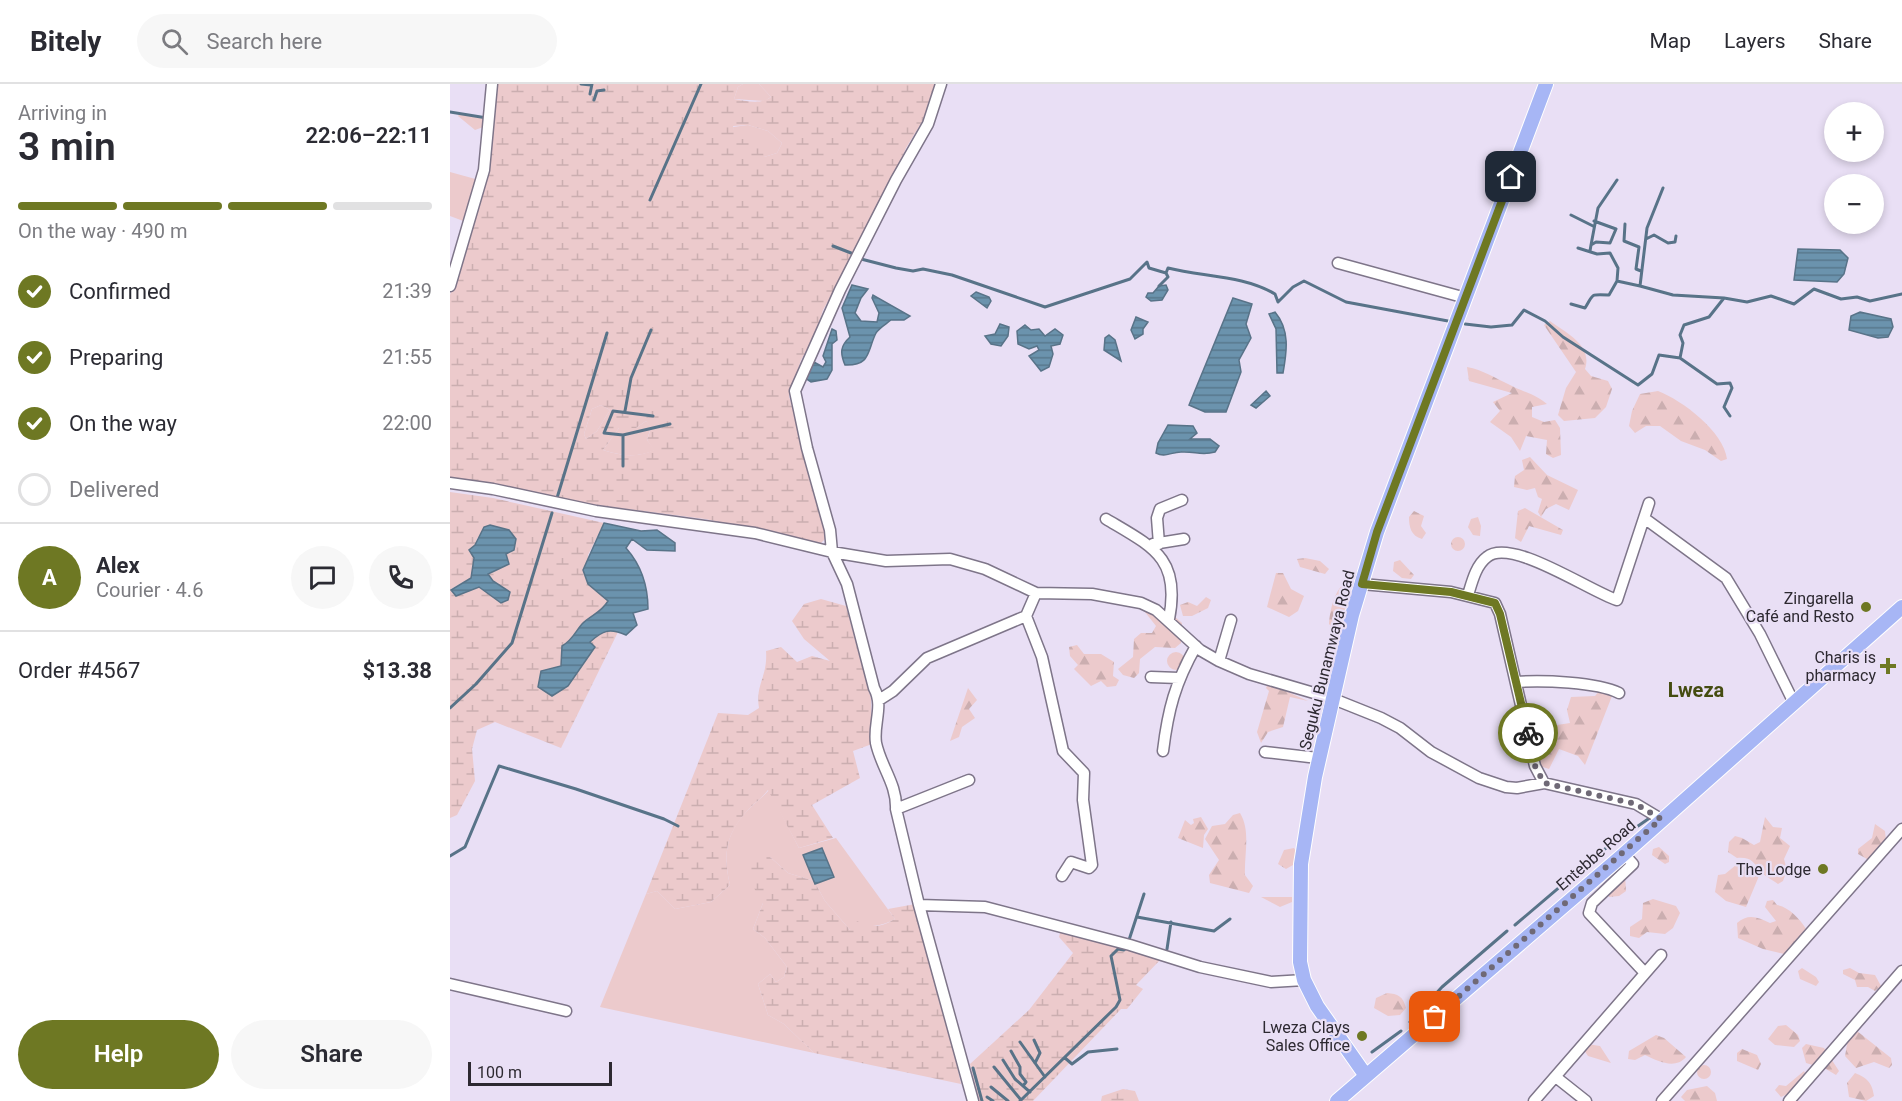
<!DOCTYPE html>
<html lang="en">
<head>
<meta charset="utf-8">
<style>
	body { margin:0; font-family:Roboto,sans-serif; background:#f7f7f7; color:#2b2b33; height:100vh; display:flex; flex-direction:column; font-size:22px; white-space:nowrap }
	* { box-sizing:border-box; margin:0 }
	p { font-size:20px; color:#7c7c81 }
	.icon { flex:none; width:33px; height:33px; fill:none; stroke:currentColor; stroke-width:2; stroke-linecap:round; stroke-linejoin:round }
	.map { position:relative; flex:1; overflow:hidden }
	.side { display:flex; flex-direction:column; background:#fff; width:450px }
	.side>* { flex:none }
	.tools { position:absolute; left:1374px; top:18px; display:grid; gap:12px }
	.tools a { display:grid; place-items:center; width:60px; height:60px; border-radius:50%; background:#fff; box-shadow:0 3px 9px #0003; font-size:30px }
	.scale { position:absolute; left:18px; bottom:15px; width:144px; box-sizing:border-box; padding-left:6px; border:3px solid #2d2931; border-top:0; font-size:16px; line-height:21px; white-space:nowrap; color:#2d2931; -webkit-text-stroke:4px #e9dff5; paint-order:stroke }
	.pin { position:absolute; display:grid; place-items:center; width:51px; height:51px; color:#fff; margin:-26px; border-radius:12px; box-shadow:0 3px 9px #0006 }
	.courier { position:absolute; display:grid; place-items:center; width:60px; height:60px; margin:-30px; border:4px solid #6e7823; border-radius:50%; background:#fff; color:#222; box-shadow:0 2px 8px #0007 }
	.headline em { font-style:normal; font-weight:600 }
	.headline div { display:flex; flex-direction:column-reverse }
	.headline { display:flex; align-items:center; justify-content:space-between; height:102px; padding:0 18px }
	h1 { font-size:39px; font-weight:600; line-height:45px }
	.bar { display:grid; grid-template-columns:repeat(4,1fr); gap:9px 6px; align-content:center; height:72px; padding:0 18px }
	.bar i { height:8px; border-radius:4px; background:#e1e1e2 }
	.bar .on { background:#6e7823 }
	.bar p { grid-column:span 4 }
	.line { display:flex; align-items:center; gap:15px; padding:0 18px; border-top:2px solid #e1e1e2 }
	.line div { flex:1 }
	.round { display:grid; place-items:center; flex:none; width:63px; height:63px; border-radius:32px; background:#f7f7f7 }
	ol { padding:0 18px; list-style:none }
	li { display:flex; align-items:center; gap:18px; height:66px }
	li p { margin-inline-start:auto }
	li .icon { padding:6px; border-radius:50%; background:#6e7823; color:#fff; stroke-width:4 }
	li:last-child { color:#7c7c81 }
	li i { width:33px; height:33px; border:3px solid #e1e1e2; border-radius:50% }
	.button { display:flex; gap:12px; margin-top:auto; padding:12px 18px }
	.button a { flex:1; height:69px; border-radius:36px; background:#6e7823; color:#fff; font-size:24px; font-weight:600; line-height:69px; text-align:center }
	.button a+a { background:#f7f7f7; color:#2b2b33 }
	header { display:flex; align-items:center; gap:36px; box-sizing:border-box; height:84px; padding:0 30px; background:#fff; border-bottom:2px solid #e1e1e2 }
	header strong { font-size:28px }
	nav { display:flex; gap:33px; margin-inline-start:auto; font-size:21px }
	.search { width:420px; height:54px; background:#f7f7f7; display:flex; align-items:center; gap:15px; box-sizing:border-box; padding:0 21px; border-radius:33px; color:#7c7c81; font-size:22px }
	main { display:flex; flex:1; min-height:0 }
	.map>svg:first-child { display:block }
	.grass { fill:#eccacc }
	.forest { fill:url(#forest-firs) }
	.wetland { fill:url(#wetland-marsh); fill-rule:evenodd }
	.water { fill:url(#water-rules); stroke:#587388; stroke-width:1.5 }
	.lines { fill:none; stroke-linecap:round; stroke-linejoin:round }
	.stream { stroke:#587388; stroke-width:3 }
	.minor-casing { stroke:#7e7589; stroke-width:13 }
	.major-casing { stroke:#fff; stroke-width:16 }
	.minor { stroke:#fff; stroke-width:10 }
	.major { stroke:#a7b6f5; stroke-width:14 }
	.done { stroke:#6f6976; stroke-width:6; stroke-dasharray:0 10.8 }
	.route { stroke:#6e7823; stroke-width:8 }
	.poi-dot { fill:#6e7823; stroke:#e9dff5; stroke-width:2 }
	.labels { text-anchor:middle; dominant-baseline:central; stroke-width:4.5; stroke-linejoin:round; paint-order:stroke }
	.poi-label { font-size:16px; fill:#2d2931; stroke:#e9dff5; text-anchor:end }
	.street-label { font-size:16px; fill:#2d2931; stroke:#e9dff5 }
	.quarter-label { font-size:20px; font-weight:bold; fill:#454c11; stroke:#e9dff5 }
</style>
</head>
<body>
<header>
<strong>Bitely</strong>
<div class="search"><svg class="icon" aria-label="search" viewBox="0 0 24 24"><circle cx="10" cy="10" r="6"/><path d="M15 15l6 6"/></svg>Search here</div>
<nav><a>Map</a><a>Layers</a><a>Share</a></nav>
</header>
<main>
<section class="side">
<div class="headline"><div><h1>3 min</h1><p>Arriving in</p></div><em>22:06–22:11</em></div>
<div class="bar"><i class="on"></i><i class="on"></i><i class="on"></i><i></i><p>On the way · 490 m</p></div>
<ol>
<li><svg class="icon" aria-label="check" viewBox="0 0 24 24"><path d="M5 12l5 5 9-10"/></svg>Confirmed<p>21:39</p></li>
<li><svg class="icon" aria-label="check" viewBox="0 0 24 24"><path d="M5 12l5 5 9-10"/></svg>Preparing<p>21:55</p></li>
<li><svg class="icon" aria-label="check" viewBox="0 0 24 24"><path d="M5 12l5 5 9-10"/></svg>On the way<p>22:00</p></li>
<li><i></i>Delivered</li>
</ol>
<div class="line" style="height:108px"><b class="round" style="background:#6e7823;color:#fff">A</b><div><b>Alex</b><p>Courier · 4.6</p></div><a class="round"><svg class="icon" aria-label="chat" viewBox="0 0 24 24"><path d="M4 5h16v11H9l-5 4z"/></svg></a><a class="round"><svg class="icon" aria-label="phone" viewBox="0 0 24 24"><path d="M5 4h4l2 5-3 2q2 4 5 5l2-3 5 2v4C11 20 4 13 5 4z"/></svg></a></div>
<div class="line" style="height:78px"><div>Order #4567</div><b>$13.38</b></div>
<div class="button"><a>Help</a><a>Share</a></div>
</section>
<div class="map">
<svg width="1452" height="1017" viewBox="0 0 1452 1017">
	<defs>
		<pattern id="forest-firs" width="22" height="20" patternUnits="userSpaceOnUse" patternTransform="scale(1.5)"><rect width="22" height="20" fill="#eccacc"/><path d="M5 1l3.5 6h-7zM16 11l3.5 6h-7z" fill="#cbaeb0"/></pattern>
		<pattern id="wetland-marsh" width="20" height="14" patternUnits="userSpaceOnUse" patternTransform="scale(1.5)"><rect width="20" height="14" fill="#eccacc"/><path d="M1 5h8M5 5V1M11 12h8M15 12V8" fill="none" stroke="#cbaeb0"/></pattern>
		<pattern id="water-rules" width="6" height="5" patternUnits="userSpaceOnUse" patternTransform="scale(1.5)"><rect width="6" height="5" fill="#6b93ad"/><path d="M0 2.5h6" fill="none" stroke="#58788d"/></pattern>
	</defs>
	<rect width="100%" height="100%" fill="#e9dff5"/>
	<!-- grass -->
	<path class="grass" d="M293 0H309L321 13 315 17 284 15 288 3Z
		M298 41 318 47 332 59 327 69 314 73 285 55 283 43Z
		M0 88 29 96 16 138 0 132Z
		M151 321 160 326 147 347 136 355 134 350 142 325Z
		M196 337 201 343 197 356 205 366C187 374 172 372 153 366L169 344H186Z
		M319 706 349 764 386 754 445 835C427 845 419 840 400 846L375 817 364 797 338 789 320 773 313 819 303 845 315 854 337 883 334 893 326 898 320 890 308 900 318 931 334 940 364 969 150 923 196 810 207 807 225 825 261 818 280 801C273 771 275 750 298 726 304 719 312 714 319 706Z
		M811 813H842V818L830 823Z"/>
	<!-- forest -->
	<path class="forest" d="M10 29 34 35 36 42 25 46 8 32Z
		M1100 237C1116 249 1143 261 1135 285L1141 292 1158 297 1162 305 1156 323 1145 334 1114 337 1108 331 1116 304 1126 288 1094 241Z
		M1017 283C1033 286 1045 294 1060 301 1077 310 1080 307 1097 320L1082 323V333L1094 338 1105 336 1110 344 1111 371 1103 374 1096 370 1097 356 1076 352 1070 367 1061 353 1040 338 1050 327 1043 318 1062 309 1019 297Z
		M1208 307C1232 316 1274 348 1277 375L1271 377 1255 366 1231 357 1210 342H1196L1185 349 1179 342 1182 327 1190 310Z
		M1080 373 1097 391 1128 406 1119 426 1106 420 1096 425 1091 433 1088 428 1092 415 1088 413 1085 404 1077 406 1064 403 1065 392 1074 386 1072 376Z
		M1075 424 1113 446 1111 451 1079 442 1071 458 1065 454 1068 427Z
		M964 427 974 432 971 442 976 449 972 455C961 452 959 443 959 433Z
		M1028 433 1031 442 1030 452 1023 451 1018 443 1021 435Z
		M1001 460a7 7 0 1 1 14 0a7 7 0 1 1-14 0Z
		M855 474 870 477 879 485 875 490 850 483 847 475Z
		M950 476 964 491 961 495 952 494 943 487 944 478Z
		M826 489H833L841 505 854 512 848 527 839 533 817 523Z
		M895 499 905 503 893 547H886L879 540C880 526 884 507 895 499Z
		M756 513 761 516 758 524 742 532H733L730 521 738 518 747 522Z
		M704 522 716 525 732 539 731 559 725 564 705 563 690 575 689 589 684 594 673 591 668 585 683 573 684 555 691 549H702L706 542 691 523Z
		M627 561 634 570H651L664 578 663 592 669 596 666 602 657 603 651 597 641 602 624 585 628 581 620 572 619 563Z
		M717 577a9 9 0 1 1 18 0a9 9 0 1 1-18 0Z
		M818 599 858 617 840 613 833 643 818 648 811 659 807 648 819 607 816 604Z
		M518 604 527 616 519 625 525 634 512 643 509 653 500 657Z
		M1150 606 1162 612 1135 681 1128 672 1109 665 1099 685 1090 682 1081 645 1120 639 1117 626 1121 613 1145 612Z
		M790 729C801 747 794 771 795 791L803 802 799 809 760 799 759 791 769 776 755 755 762 742 775 740 783 731Z
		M751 733 758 745 754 751 753 764 728 754 735 736 741 741 744 739 743 735Z
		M1315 733 1323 743 1332 744 1330 754 1340 762 1334 775 1337 786 1333 797 1328 800C1323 796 1316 793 1311 788 1303 778 1302 773 1287 774L1278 768 1279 758 1285 752 1292 754 1304 761 1310 758Z
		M1425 740 1435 747 1436 757 1423 773 1417 775 1408 770V765L1422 754Z
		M1209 763 1219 772V778L1215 780 1202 771 1203 765Z
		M844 764 848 770 843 781 836 785 828 780 834 766Z
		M1286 781 1298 783 1309 792 1296 823 1276 817 1265 808 1268 791 1275 790Z
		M1175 791 1176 807 1169 812 1159 813 1158 799Z
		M1203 815 1226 822 1230 829 1223 844 1215 850 1197 848 1189 854 1180 852V843L1192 835 1193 819Z
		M1323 816 1327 821C1339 823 1350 835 1356 845L1334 870 1313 865 1288 854 1287 839C1298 829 1308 833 1320 839L1326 837 1315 823 1317 817Z
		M1352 884 1366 893 1369 898 1366 902 1350 895 1348 887Z
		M1400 884 1409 889 1425 891 1431 902 1425 907 1418 903H1407L1405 896 1393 890V886Z
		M937 909C948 910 953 912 956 924L950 931 938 932 924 924 926 914Z
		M1336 941 1348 951 1350 957 1344 963 1325 961 1318 955 1328 942Z
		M1407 947 1441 974 1442 981 1439 984 1424 978 1406 984 1395 972 1398 955Z
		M1206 951 1214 954 1236 973C1225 986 1208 977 1195 971L1185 976 1178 975 1179 967Z
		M1137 960 1150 962 1161 979 1138 972 1134 966Z
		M1356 960 1374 964 1389 987 1386 991 1376 985 1356 979 1352 964Z
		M1292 965 1307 971 1311 980 1308 986 1287 977V969Z
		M1247 988a7 7 0 1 1 14 0a7 7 0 1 1-14 0Z
		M1354 987 1355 989 1342 1008 1331 1013 1325 1006 1329 1001 1336 1002Z
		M1405 989C1417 994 1422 998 1424 1012L1416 1017 1399 1013 1397 999Z
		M1257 1002 1265 1009 1267 1017H1235L1231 1013 1237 1006Z"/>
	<!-- wetland -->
	<path class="wetland" d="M45 0H293L288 3 284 15C296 17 311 21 321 13L309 0H488L478 28 456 64 436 114 373 226 365 251 351 276 339 312 376 445V454L371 459 255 435 146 421 0 394V211L25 133ZM298 41 318 47 332 59 327 69 314 73 312 61 304 55H286L283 42ZM151 321 160 326 147 347 136 355 134 350 142 325ZM196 337 201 344 197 356 204 366C186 374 172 372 153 366L169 344H186Z
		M0 408 43 414 154 439 138 471V500L158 517 152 528 133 540 119 558 111 582 88 603 150 548 161 545 168 548 111 664 45 638 27 646 22 665 25 697 7 731 0 734ZM53 445 59 446 56 470 38 490 43 497 60 508 51 519 29 503 6 512 1 505 21 494 27 454Z
		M371 515 396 522 421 615 422 660 403 667 410 694 362 721 383 754 349 764 318 706C312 714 304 719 298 726 275 751 273 771 280 801L261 818 225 825 207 807 196 810 268 629 298 631 309 624C305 600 318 593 316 567L331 563 347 578 362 572 380 577 354 555 342 537 354 520Z
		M302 771 320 773 338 789 364 797 375 817 400 846 407 837C422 845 431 843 445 835L438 825 471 819 511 1000 364 969 334 940 318 931 308 900 320 890 326 898 334 893 337 883 315 854 303 845 313 819C302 802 296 792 302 771Z
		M611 845 712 874 686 901 693 905 677 925H671L583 1017H529L520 980 579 926 623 869 609 853Z
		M673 1005 685 1007 689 1017H651L652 1012Z"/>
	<!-- water -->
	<path class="water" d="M1348 165 1390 166 1398 174 1394 190 1387 198 1344 196Z
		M402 201 418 205 411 214 405 229 411 237 427 238 429 229 422 214 423 211 460 232 454 236H441C436 240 429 244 426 249 417 267 421 282 395 281 390 269 390 262 400 253L392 224Z
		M716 201 718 206 712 216 701 217 696 213 698 209H703L709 202Z
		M526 208 539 213 541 217 537 224 521 212Z
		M783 214 802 220 796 240 801 254 789 276 791 288 776 328H755L739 321Z
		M825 228C840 246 837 267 833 289H827L826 245 819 230Z
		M1410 228 1441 235 1443 243 1438 253 1428 254 1399 246 1401 232Z
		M686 233 698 238 693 245V250L685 255 681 246Z
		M550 240 559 243 558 252 551 262 541 260 535 252 545 250Z
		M575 241 581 246 589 245 595 252 605 245 613 251 610 260 601 262 603 270 599 283 591 287 579 272 589 266 587 262 579 265 568 260 567 247Z
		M382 245 386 247 387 256 382 260V286L377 295 361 298 355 294 364 278 373 283 376 278 373 272Z
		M659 251 665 256 671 277 654 266 655 254Z
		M816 307 820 312 806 324 801 321Z
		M718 341 743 342 747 349 740 355H760L769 362 765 368C751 372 745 367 731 368 721 368 715 374 706 369L708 359Z
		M154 439 191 447 207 446 225 459V467L197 466 182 455 176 464C192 482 198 502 198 525L183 529 187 541 176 551C160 544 153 546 140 558L145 563 118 602 102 612 88 603 91 587 111 582 112 562C122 557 125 548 132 540 141 531 151 529 158 517L138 500 133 486Z
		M40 441 59 446 66 455 64 466 56 470 59 480 38 490 43 497 60 508 58 516 51 519 29 503 6 512 1 506 21 494 24 474 19 466 25 461 34 443Z
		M372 764 384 793 365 800 353 771Z"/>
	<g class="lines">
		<!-- stream -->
		<path class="stream" d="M131 0 141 1
			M140 10 142 0
			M144 16 147 7 154 6
			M0 28 37 34
			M1213 104 1197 144 1190 202 1223 211 1274 214
			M200 116 251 0
			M1121 131 1143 142
			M1175 140 1174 157 1189 163 1186 185 1191 187
			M1196 155 1204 151 1218 159 1225 158 1226 152
			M1141 161 1148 124 1167 96
			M383 162 401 169
			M1128 164 1147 170 1160 169 1168 184 1167 197 1190 202
			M1140 167 1141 161 1146 158 1160 159 1166 145 1144 137
			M411 175 446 184 463 187 473 185 502 191 595 223 680 195 697 178 699 184 716 189 718 193 709 202
			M716 189 718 184C753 193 793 191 825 210L828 218 843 203 854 197 896 218 998 237
			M1121 220 1135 224C1144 210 1139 210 1159 211L1167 197
			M1015 240 1041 243 1062 241 1074 226 1095 237 1113 253 1188 301 1202 290 1209 271 1230 274 1233 259 1230 251 1234 241 1259 233 1274 214 1297 218 1321 212 1344 220 1364 205 1391 215 1407 213 1420 217 1452 210
			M1230 274 1267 300 1280 299 1282 304 1274 323 1280 332
			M175 327 181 294 201 246
			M173 351 154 349 163 327 203 332
			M173 382V351L220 340
			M107 414 157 249
			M0 624 26 600 62 559 102 429
			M0 772 15 763 49 682 126 705 214 735 228 742
			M687 833 764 847 780 835
			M1065 841 1152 767 1201 733
			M679 856 694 810
			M717 865 721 838
			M960 938 992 903 1057 847
			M584 956 590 969 585 979
			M570 958 595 993
			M561 967 570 983V990L576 998 573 1002
			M922 968 951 947
			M615 974 622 980 638 968 667 965
			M553 976 565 995 580 1008
			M544 983 571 1016
			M523 984 532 1017
			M541 1003 558 1017
			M537 1013 543 1017
			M570 1017 666 923 670 916 661 872 668 865 674 866 676 864"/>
		<defs>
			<path id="minor" d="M491 0 478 40 446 96 390 206 345 307 357 364 380 446 382 468 397 500 424 604C434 622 423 640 426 659 431 683 447 700 446 725L469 821 523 1017
				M888 179 1016 214
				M0 202 34 86 42 0
				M0 399 43 405 146 427 305 449 382 468 436 477 500 475 535 485 586 509 642 510 691 519 706 526 750 566 769 577 799 590 881 614 931 634 950 644 981 668 1029 694 1056 703 1067 704 1094 699 1186 720 1211 735
				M1194 434 1276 494 1310 550 1343 617
				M656 435C703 463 731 474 719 535
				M703 460 734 455
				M709 460 707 434 710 425 732 416
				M912 500 1001 508 1045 519 1050 530 1085 682 1094 699
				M586 509 576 532 592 573 613 667 634 689 633 716 642 781 639 784 621 778 612 792
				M1018 511C1022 498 1026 481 1037 473 1061 453 1139 507 1167 516L1199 419
				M769 577 781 536
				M701 593 729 594
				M1066 598C1092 596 1147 598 1169 609
				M429 616 443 607 477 574 576 532
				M713 667C718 626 725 599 746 562
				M815 668 868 674
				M446 725 519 696
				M1174 770 1183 780 1142 819 1139 829 1195 889
				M469 821 535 823 680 861 750 883 821 898 854 896
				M0 900 116 927
				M1107 994 1136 1017
				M1084 1017 1211 871
				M1212 1017 1452 745
				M1339 1017 1452 887"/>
			<path id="major" d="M916 992 867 922 854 896 850 878 851 780 865 693 902 531 927 448 1096 0
				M887 1017 1174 770 1452 523"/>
		</defs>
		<!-- minor casing -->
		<use href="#minor" class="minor-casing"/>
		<!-- major casing -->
		<use href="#major" class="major-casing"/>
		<!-- minor -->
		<use href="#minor" class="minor"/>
		<!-- major -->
		<use href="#major" class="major"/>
	</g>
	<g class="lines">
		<!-- done -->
		<path class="done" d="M985 933 1211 735 1186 720 1094 699 1085 682 1078 649"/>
		<!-- route -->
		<path class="route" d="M1061 93 927 448 912 500 1001 508 1045 519 1050 530 1078 649"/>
	</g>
	<!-- markers -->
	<g class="poi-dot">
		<circle cx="1416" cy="523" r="6"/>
		<path d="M1435 573h6v6h6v6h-6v6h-6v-6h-6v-6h6z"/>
		<circle cx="1373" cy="785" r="6"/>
		<circle cx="912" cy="952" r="6"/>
	</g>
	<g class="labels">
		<!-- poi labels -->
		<g class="poi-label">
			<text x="1404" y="514">Zingarella<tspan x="1404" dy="18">Café and Resto</tspan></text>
			<text x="1426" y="573">Charis is<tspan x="1426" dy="18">pharmacy</tspan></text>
			<text x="1361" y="785">The Lodge</text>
			<text x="900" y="943">Lweza Clays<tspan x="900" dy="18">Sales Office</tspan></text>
		</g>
		<!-- street labels -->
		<g class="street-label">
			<text transform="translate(877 576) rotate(-76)">Seguku Bunamwaya Road</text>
			<text transform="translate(1146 771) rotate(-41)">Entebbe Road</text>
		</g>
		<!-- quarter labels -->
		<g class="quarter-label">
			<text x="1246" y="606">Lweza</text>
		</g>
	</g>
</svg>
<div class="tools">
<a>+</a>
<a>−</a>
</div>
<div class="scale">100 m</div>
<div class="pin" style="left:985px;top:933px;background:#ea580c"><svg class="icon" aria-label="bag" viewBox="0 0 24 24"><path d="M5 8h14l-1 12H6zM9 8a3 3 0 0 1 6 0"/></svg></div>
<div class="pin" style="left:1061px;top:93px;background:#1f2937"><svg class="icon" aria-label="home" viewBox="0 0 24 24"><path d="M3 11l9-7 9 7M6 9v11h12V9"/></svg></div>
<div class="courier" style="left:1078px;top:649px"><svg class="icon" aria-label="bike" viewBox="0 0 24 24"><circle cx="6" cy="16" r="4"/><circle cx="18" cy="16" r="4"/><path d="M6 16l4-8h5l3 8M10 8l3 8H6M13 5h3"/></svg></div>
</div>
</main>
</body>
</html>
